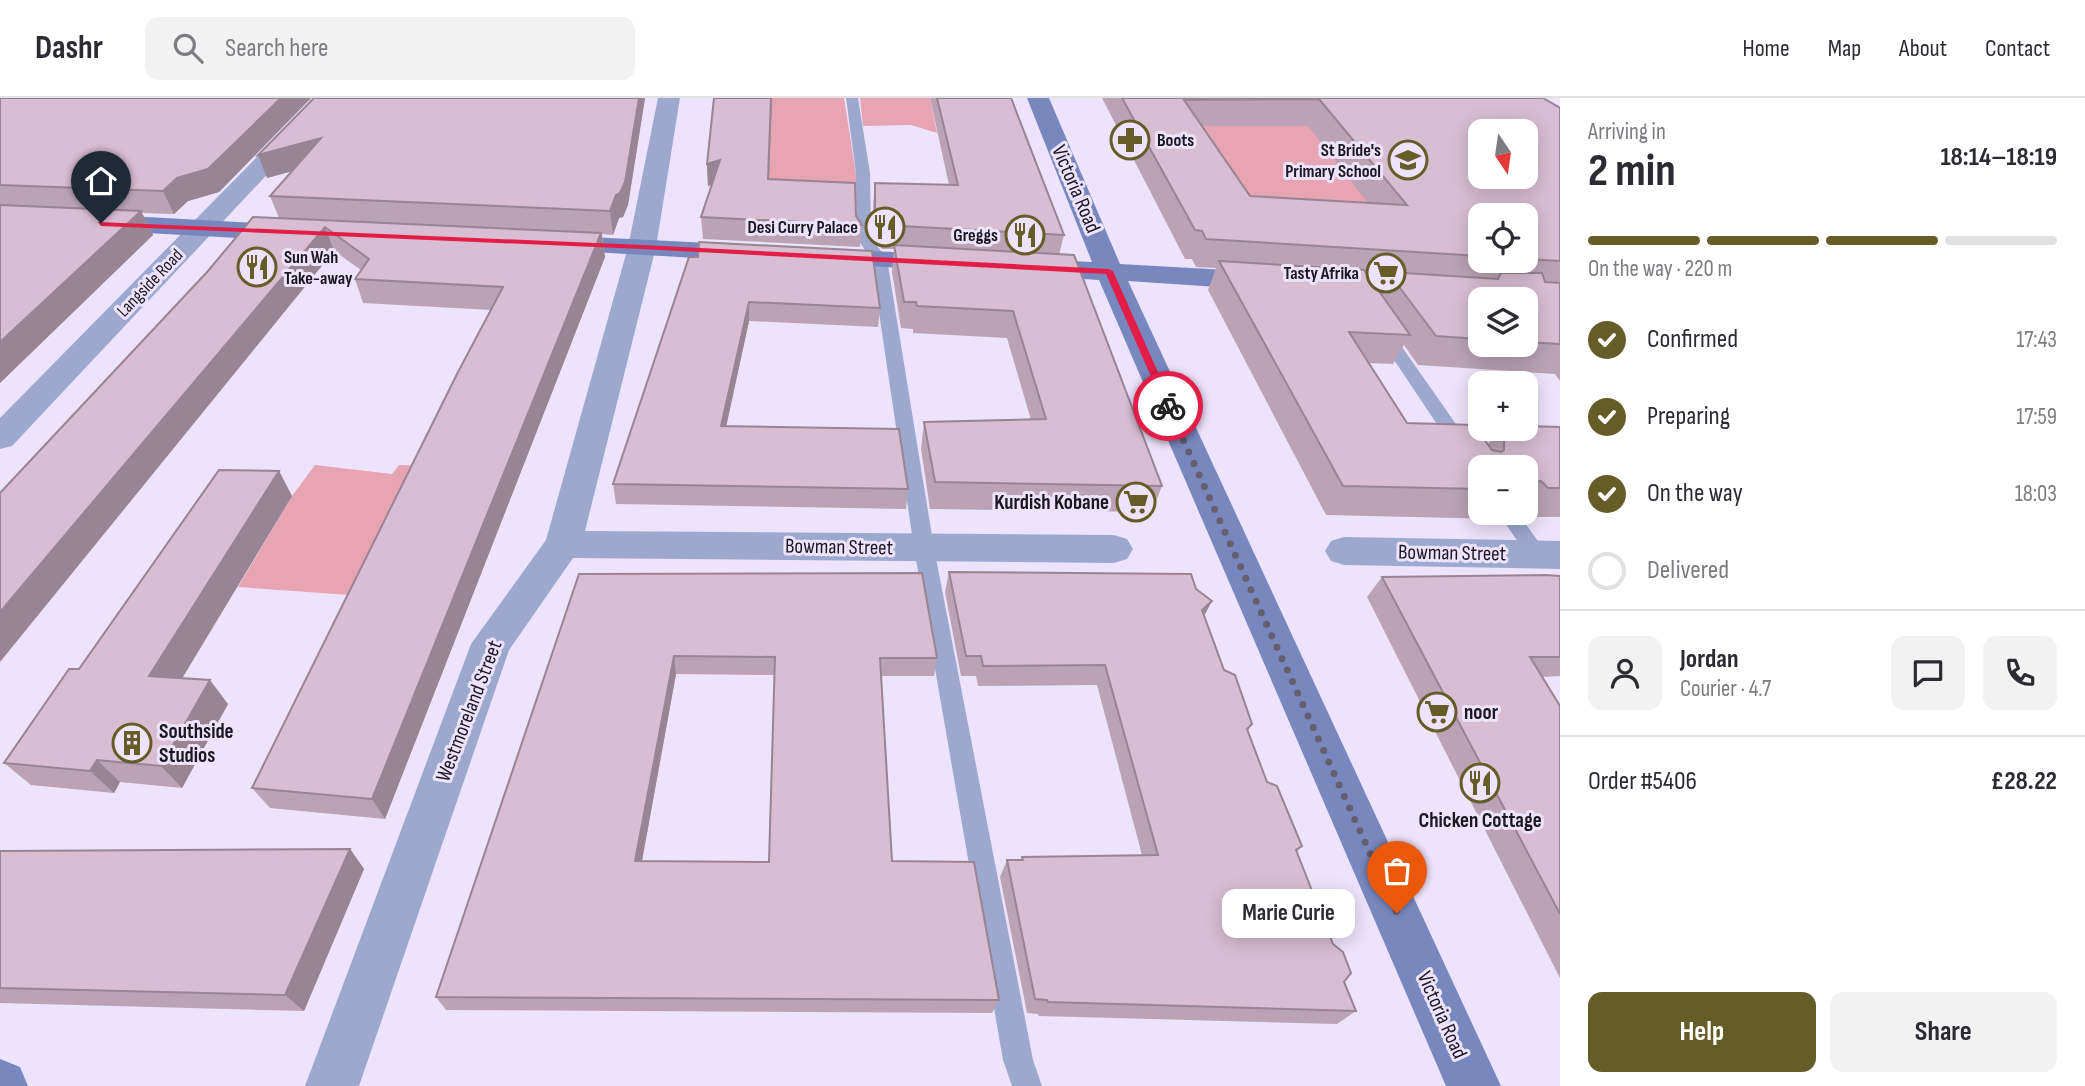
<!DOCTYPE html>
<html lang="en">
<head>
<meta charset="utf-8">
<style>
	body { margin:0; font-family:"Sofia Sans Condensed",sans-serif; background:#f2f2f3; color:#2b2b33; height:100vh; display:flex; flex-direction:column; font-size:26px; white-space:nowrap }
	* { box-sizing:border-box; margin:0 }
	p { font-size:23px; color:#7c7c81 }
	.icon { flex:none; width:38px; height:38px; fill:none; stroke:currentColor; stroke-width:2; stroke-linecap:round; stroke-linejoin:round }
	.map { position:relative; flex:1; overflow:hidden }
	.side { display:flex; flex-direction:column; background:#fff; width:525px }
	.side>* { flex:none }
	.needle { width:46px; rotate:167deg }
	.buttons { position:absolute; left:1468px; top:21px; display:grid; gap:14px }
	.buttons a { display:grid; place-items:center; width:70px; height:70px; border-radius:14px; background:#fff; box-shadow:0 4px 18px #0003; font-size:35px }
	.pin { position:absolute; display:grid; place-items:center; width:60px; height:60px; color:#fff; margin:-72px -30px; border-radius:50% 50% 50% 0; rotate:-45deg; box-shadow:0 0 7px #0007 }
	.pin .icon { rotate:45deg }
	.courier { position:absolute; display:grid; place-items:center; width:70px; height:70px; margin:-35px; border:5px solid #e11d48; border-radius:50%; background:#fff; color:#222; box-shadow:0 2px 9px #0007 }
	.bubble { position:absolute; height:49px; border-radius:14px; background:#fff; box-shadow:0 4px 18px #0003; font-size:23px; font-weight:700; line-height:49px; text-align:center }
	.head em { font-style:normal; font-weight:700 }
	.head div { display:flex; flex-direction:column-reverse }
	.head { display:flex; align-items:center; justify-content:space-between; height:119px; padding:0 28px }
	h1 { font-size:46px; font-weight:700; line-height:52px }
	.bar { display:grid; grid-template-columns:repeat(4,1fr); gap:10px 7px; align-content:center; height:84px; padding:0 28px }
	.bar i { height:9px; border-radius:5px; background:#e1e1e2 }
	.bar .current { background:#665c28 }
	.bar p { grid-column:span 4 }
	.line { display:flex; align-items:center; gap:18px; padding:0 28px; border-top:2px solid #e1e1e2 }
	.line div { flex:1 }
	.round { display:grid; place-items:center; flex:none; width:74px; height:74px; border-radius:14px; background:#f2f2f3 }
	ol { padding:0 28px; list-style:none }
	li { display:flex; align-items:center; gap:21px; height:77px }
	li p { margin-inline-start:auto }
	li .icon { padding:7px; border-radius:50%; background:#665c28; color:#fff; stroke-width:4 }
	li:last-child { color:#7c7c81 }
	li i { width:38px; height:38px; border:4px solid #e1e1e2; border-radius:50% }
	.action { display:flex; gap:14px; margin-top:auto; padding:14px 28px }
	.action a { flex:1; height:80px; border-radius:14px; background:#665c28; color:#fff; font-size:28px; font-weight:700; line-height:80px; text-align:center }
	.action a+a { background:#f2f2f3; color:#2b2b33 }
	header { display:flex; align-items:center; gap:42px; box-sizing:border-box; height:98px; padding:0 35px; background:#fff; border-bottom:2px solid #e1e1e2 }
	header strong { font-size:33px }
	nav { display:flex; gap:38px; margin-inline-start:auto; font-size:24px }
	.search { width:490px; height:63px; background:#f2f2f3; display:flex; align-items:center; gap:18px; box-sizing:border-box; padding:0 24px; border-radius:14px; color:#7c7c81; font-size:26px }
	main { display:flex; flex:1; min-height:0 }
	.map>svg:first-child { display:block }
	.green { fill:#e7a4b2 }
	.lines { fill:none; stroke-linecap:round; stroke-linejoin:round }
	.lane { fill:#9da8ce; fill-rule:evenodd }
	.street { fill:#9da8ce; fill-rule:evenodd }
	.secondary { fill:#7888bf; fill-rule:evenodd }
	.wall { fill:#bba3b5; fill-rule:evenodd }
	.shaded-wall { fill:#988493 }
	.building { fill:#d9bdd2; stroke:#988493; stroke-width:2; fill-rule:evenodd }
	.route { fill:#e11d48 }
	.done { stroke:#645e6e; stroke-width:7; stroke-dasharray:0 12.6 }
	.labels { text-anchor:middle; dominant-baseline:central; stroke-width:6; stroke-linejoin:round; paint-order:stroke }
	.far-poi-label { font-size:18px; font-weight:bold; fill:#1b1721; stroke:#ede3fc; text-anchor:end }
	.far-street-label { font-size:18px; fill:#1b1721; stroke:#ede3fc }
	.street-label { font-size:21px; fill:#1b1721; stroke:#ede3fc }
	.poi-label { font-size:21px; font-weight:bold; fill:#1b1721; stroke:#ede3fc; text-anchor:start }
</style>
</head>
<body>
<header>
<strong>Dashr</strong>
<div class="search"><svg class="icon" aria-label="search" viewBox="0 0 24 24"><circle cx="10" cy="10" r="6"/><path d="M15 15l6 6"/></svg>Search here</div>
<nav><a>Home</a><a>Map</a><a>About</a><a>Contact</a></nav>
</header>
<main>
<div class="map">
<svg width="1560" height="988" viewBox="0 0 1560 988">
	<rect width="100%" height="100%" fill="#ede3fc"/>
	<!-- green -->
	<path class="green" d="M771 0H844L861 108 768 103Z
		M860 0H930L937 35 911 27 863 28Z
		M1226 0 1308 28 1526 117 1239 126 1176 29Z
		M315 367 392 376 399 367 433 368 357 526H332L350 497 238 489 292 398Z"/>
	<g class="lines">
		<!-- lane -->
		<path class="lane" d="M846 0H858L870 75 871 140 887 161 934 450 1033 962 1042 988H1012L1003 962 914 450 871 161 857 140 856 75Z
			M1382 227 1388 229 1486 369H1480V381L1473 380 1374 232Z
			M1498 415H1518L1547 456 1544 461 1537 464 1530 461Z"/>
		<!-- street -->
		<path class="street" d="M315 0H339L12 348 0 351V320Z
			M658 0H680L656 149 585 433 1114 437 1127 441 1133 451 1127 461 1114 465 573 460 509 552 359 988H305L471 546 546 442 628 149Z
			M1344 439 1560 443V471L1344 467 1331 463 1325 453 1331 443Z"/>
		<!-- secondary -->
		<path class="secondary" d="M1027 0H1049L1120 166 1263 174 1273 177 1277 183 1273 189 1263 192 1128 183 1501 988H1446L1099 182 1026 177 1016 175 1012 169 1016 163 1026 161 1092 164Z
			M0 111 294 127 303 129 307 135 303 141 294 143 0 127Z
			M550 137 749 147 759 149 763 155 759 161 749 163 540 151 536 145 540 139Z
			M820 150 945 157 955 159 959 165 955 171 945 173 810 164 806 158 810 152Z
			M0 961 20 969 28 988H0Z"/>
	</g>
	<!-- wall -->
	<path class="wall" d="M0 0H311L219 94 188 103 174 116 142 115 153 137 0 285Z
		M314 0H645L628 107 623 119 619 120 613 137 602 136 605 159 385 721 270 710 252 690 491 212 363 205 355 181 361 172 334 153 279 120 270 98 292 73 267 80Z
		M714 0H772L769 81 856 118 862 127 860 149 703 141 701 119 712 87 708 88 707 66Z
		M930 0H1011L1064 137 1059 157 1162 388 1152 414 930 411 921 351 924 324 1031 322 1007 240 913 235V231L901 230 892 174 894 151H882L874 139 873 108 875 85 949 87Z
		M1102 0H1543L1560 10V283L1555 276 1418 267 1404 247 1393 266 1369 265 1407 325 1488 346 1499 331H1526L1560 329V419H1524L1520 415H1526V369H1480V415H1503L1499 421 1326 417 1208 192 1216 170 1196 169 1192 161H1185ZM1202 28H1308L1368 105 1250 98ZM1480 117H1526V163H1480ZM1370 181 1384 182 1378 193ZM1480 201H1526V247H1480Z
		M698 159 880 210 878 229 749 223 726 328 908 391 906 411 616 406 613 386Z
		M279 373 292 398 182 580 228 606 182 690 120 684 114 695 31 687 4 665 79 571Z
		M949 474 1204 518 1224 572 1252 626 1248 633 1267 684 1302 748 1297 754 1356 913 1337 926 1039 918 1038 916 1027 915 1000 779 1007 762H1021L1022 759 1142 757 1097 587 978 588 976 578H961L945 494Z
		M579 476 937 560 934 578H881L892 763 999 902 992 915 446 912 436 899ZM676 576 775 577 769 764 642 763Z
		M1560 478V578L1542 579 1560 608V880L1367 499 1382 479Z
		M350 751 364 771 304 913 0 905V753Z"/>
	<!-- shaded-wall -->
	<path class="shaded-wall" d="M281 0H311L219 94 188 103 174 116 163 93 177 80Z
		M639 0H645L628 107 623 119 619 120 613 137 610 113 616 97Z
		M771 0H772L768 103V81Z
		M321 40 329 63 267 80 258 57Z
		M720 62 721 84 708 88 707 66Z
		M141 113 153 137 0 285V244Z
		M325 129 334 153 0 564V514Z
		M601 135 605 159 385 721 372 701Z
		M749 204V223L722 348 721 328Z
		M279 373 292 398 169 602 149 578Z
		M1212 503 1201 524 1202 512Z
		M674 558 676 576 639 779 635 763Z
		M210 582 228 606 182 690 161 668Z
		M97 662 120 684 114 695 90 673Z
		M350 751 364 771 304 913 285 897Z"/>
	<!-- building -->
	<path class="building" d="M0 0H281L208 71 177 80 163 93 0 87Z
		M314 0H639L625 84 620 95 616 97 610 113 270 98 321 40 258 57Z
		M714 0H771L768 81 855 85 856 118 862 127 701 119 720 62 707 66Z
		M937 0H1011L1064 137 884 127 875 116V85L958 87Z
		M1122 0H1543L1560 10V163L1526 161V117H1480V158L1206 141 1202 133 1195 132ZM1319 1 1407 107 1250 98 1184 2ZM1480 33H1526V79H1480Z
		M0 107 141 113 0 244Z
		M253 119 601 135 372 701 252 690 457 276 503 189 355 181 369 161 325 129 0 514V395L208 173Z
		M699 144 872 153 880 210 749 204 721 328 899 331 908 391 613 386 689 159H698Z
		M894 147 1074 157 1162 388 935 384 924 324 1046 321 1013 213 917 208 916 204H904Z
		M1219 163 1364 172 1410 237 1349 234 1407 325 1474 327 1492 352 1501 354 1504 352V342L1510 340 1504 331H1526V328L1560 329V390H1548L1541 383 1526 384V369H1480V391L1343 388Z
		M1388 174 1498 181 1501 175H1542L1545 184 1560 185V246L1526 244V201H1480V241L1436 238Z
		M219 372 279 373 149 578 210 582 161 668 97 662 90 673 4 665 69 571H79Z
		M949 474 1191 476 1196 491 1212 503 1202 512 1224 572 1235 577 1252 626 1247 631 1267 684 1277 688 1302 748 1296 752 1333 846 1343 854 1351 875 1344 884 1356 913 1048 904 1047 902 1035 901 1007 762H1023L1022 759 1158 757 1105 567 983 568 981 558H966Z
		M922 475 937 560H880L892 763 974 764 999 902 436 899 579 476ZM674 558 775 559 769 764 635 763Z
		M1545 477 1560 478V559H1530L1560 608V816L1382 479Z
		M350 751 285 897 0 890V753Z"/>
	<!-- route -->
	<path class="route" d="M98 124 642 147 1109 171 1113 173 1173 308 1168 311 1164 308 1106 176 642 151 101 128Z"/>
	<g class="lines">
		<!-- done -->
		<path class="done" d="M1168 308 1397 815"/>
	</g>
	<!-- icons -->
	<defs>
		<symbol id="pharmacy-ring" viewBox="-11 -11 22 22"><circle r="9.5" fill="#ede3fc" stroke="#665c28" stroke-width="1.5"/><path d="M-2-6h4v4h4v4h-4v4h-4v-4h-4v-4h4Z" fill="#665c28"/></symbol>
		<symbol id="school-ring" viewBox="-11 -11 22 22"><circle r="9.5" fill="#ede3fc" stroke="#665c28" stroke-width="1.5"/><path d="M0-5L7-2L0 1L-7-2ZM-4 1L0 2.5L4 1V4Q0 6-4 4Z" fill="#665c28"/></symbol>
		<symbol id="restaurant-ring" viewBox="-11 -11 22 22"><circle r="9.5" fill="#ede3fc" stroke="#665c28" stroke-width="1.5"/><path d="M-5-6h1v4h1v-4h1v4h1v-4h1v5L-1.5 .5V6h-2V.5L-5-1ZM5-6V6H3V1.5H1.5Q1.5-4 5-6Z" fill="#665c28"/></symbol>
		<symbol id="supermarket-ring" viewBox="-11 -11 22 22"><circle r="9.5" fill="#ede3fc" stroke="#665c28" stroke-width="1.5"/><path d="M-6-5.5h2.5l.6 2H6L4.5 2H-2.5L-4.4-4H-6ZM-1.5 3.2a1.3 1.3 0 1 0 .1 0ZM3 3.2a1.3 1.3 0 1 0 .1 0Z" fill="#665c28"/></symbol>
		<symbol id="building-ring" viewBox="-11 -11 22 22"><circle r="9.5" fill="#ede3fc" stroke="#665c28" stroke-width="1.5"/><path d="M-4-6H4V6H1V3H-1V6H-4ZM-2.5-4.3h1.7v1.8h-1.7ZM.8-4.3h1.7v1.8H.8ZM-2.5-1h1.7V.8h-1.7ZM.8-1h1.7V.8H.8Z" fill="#665c28"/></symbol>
	</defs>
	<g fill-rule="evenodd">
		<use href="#pharmacy-ring" x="1108" y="20" width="44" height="44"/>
		<use href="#school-ring" x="1386" y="40" width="44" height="44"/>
		<use href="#restaurant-ring" x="863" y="107" width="44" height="44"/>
		<use href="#restaurant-ring" x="1003" y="115" width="44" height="44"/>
		<use href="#restaurant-ring" x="235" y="147" width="44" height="44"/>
		<use href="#supermarket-ring" x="1364" y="153" width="44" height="44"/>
		<use href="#supermarket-ring" x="1114" y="382" width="44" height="44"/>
		<use href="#supermarket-ring" x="1415" y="592" width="44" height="44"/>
		<use href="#building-ring" x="110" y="623" width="44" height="44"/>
		<use href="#restaurant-ring" x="1458" y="663" width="44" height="44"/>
	</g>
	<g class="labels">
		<!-- far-poi labels -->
		<g class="far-poi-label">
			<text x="1157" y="42" text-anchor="start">Boots</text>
			<text x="1381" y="52">St Bride's<tspan x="1381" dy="21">Primary School</tspan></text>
			<text x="858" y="129">Desi Curry Palace</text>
			<text x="998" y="137">Greggs</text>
			<text x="284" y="159" text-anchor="start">Sun Wah<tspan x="284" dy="21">Take-away</tspan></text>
			<text x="1359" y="175">Tasty Afrika</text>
		</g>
		<!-- far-street labels -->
		<g class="far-street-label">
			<text transform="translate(150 185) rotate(-46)">Langside Road</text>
		</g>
		<!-- street labels -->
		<g class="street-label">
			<text transform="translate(1076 91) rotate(67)">Victoria Road</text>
			<text transform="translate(839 449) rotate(1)">Bowman Street</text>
			<text transform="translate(1452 455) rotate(1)">Bowman Street</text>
			<text transform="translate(469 613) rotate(-69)">Westmoreland Street</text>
			<text transform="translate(1442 917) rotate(66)">Victoria Road</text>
		</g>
		<!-- poi labels -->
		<g class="poi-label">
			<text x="1109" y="404" text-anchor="end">Kurdish Kobane</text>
			<text x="1464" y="614">noor</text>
			<text x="159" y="633">Southside<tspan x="159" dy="24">Studios</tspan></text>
			<text x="1480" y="722" text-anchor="middle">Chicken Cottage</text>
		</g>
	</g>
</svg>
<div class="buttons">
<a><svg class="needle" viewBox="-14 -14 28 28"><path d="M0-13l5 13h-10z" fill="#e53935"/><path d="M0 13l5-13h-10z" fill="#7c7c81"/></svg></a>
<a><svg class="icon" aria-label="locate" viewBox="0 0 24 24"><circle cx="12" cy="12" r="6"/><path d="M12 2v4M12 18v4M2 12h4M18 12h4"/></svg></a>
<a><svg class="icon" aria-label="layers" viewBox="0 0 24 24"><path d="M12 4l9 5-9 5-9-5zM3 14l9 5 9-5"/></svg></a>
<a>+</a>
<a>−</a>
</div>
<div class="pin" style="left:1397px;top:815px;background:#ea580c"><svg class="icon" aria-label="bag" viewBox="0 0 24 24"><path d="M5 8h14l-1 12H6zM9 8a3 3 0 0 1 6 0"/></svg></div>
<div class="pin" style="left:101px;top:125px;background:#1f2937"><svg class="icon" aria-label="home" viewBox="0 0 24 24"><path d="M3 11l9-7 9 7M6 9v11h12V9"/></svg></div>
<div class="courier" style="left:1168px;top:308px"><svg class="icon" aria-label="bike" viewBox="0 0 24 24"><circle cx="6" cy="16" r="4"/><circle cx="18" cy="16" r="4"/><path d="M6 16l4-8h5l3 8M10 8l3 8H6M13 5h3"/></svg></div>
<div class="bubble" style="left:1222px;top:791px;width:133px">Marie Curie</div>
</div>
<section class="side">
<div class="head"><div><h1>2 min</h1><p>Arriving in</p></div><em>18:14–18:19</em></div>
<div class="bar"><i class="current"></i><i class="current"></i><i class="current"></i><i></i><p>On the way · 220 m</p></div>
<ol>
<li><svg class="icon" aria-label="check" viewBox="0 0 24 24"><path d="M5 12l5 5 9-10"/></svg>Confirmed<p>17:43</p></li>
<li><svg class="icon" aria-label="check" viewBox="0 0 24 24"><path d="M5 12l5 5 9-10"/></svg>Preparing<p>17:59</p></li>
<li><svg class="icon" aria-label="check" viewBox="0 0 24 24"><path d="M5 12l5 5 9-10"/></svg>On the way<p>18:03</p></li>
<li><i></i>Delivered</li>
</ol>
<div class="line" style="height:126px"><a class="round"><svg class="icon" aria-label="person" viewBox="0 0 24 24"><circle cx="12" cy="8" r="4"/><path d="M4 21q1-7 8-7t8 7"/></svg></a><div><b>Jordan</b><p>Courier · 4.7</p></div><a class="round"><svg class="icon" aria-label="chat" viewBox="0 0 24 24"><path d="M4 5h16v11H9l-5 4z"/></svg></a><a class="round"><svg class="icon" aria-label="phone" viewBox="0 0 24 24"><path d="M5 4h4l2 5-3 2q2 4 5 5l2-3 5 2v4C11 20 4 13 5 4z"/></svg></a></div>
<div class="line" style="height:91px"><div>Order #5406</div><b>£28.22</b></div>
<div class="action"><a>Help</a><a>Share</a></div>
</section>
</main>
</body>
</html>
